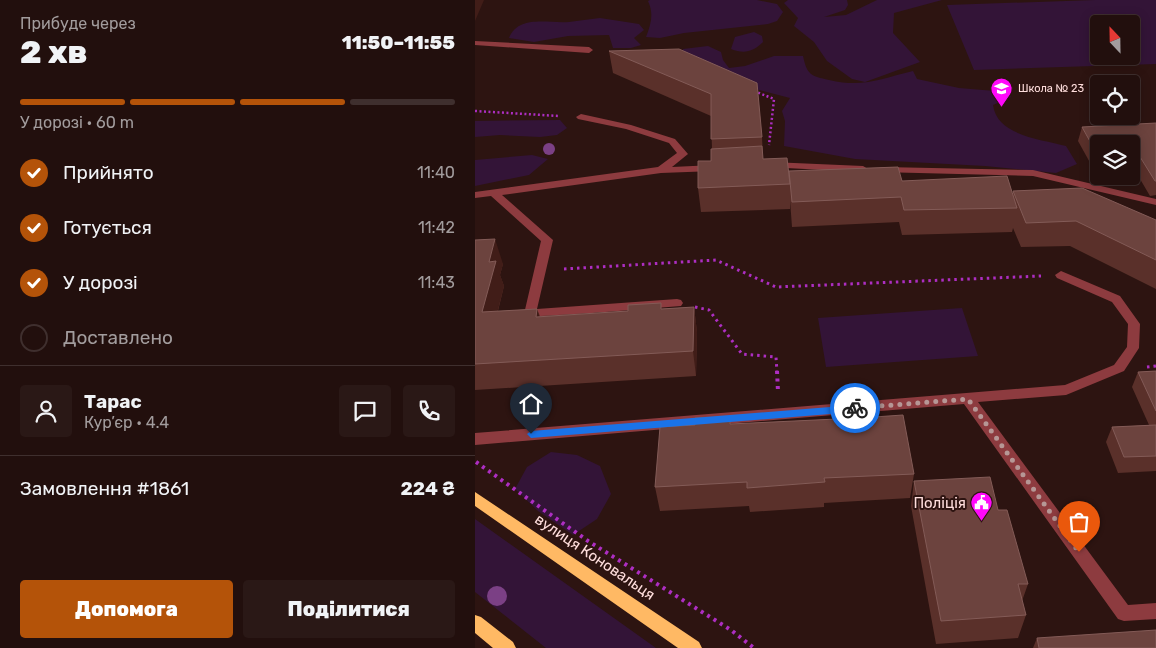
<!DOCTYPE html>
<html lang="uk">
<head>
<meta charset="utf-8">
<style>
	body { margin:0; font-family:Rubik,sans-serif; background:#2a1816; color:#f1f3f6; height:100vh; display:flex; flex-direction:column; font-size:19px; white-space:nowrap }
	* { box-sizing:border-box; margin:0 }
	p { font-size:16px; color:#a29c9d }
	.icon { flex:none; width:28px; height:28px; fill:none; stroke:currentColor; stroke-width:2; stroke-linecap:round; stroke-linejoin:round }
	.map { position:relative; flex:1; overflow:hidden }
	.details { display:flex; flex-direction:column; background:#220f0d; width:475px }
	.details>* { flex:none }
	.needle { width:32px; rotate:338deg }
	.buttons { position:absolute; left:615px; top:15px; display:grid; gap:10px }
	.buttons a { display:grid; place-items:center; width:50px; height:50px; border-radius:5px; background:#220f0d; box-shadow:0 2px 12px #0003,0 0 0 1px #3f2f2e; font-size:25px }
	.pin { position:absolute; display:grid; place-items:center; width:42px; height:42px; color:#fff; margin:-51px -21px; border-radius:50% 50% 50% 0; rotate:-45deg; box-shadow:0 0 5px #0007 }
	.pin .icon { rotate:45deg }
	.courier { position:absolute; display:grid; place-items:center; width:50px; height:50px; margin:-25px; border:4px solid #1a73e8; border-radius:50%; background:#fff; color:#222; box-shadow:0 1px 6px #0007 }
	.overview em { font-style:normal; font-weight:800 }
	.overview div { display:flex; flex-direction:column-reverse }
	.overview { display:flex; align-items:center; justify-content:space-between; height:85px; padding:0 20px }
	h1 { font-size:32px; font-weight:800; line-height:38px }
	.bar { display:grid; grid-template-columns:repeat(4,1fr); gap:8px 5px; align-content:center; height:60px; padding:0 20px }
	.bar i { height:6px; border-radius:4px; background:#3f2f2e }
	.bar .selected { background:#b45309 }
	.bar p { grid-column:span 4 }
	.line { display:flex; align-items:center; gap:12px; padding:0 20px; border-top:1px solid #3f2f2e }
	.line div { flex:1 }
	.round { display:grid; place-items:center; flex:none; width:52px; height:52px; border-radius:5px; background:#2a1816 }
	ol { padding:0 20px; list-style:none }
	li { display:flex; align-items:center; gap:15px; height:55px }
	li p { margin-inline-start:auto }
	li .icon { padding:5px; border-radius:50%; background:#b45309; color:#fff; stroke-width:4 }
	li:last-child { color:#a29c9d }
	li i { width:28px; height:28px; border:2px solid #3f2f2e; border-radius:50% }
	.cta { display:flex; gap:10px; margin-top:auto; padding:10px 20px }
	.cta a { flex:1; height:58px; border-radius:5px; background:#b45309; color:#fff; font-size:20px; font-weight:800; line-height:58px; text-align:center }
	.cta a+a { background:#2a1816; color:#f1f3f6 }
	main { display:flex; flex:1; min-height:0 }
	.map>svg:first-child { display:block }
	.green { fill:#331437; fill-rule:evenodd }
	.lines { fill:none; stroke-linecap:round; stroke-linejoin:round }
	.path-far2 { stroke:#ad2ec2; stroke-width:2.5; stroke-dasharray:2 2.5; stroke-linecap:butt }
	.path-far1 { stroke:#ad2ec2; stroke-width:3; stroke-dasharray:2.5 4; stroke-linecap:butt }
	.path { stroke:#ad2ec2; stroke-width:4; stroke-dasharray:3 4.5; stroke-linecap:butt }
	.minor { fill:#8d3b3f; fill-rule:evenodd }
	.major { fill:#ffb964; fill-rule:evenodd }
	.tree { fill:#7b4085 }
	.wall { fill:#5a302a }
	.shaded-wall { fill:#411d18 }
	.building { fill:#6c433e; stroke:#835b57 }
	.route { fill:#1a73e8 }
	.done { stroke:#b69796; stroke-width:5; stroke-dasharray:0 9 }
	.labels { text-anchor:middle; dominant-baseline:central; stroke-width:4; stroke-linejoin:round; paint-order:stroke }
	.far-poi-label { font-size:11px; fill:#ffdedd; stroke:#2d1411; text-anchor:start }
	.near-poi-label { font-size:15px; fill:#ffdedd; stroke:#2d1411; text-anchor:end }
	.near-street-label { font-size:15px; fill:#ffdedd; stroke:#2d1411 }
</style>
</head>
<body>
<main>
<section class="details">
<div class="overview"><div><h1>2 хв</h1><p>Прибуде через</p></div><em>11:50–11:55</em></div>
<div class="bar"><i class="selected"></i><i class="selected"></i><i class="selected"></i><i></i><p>У дорозі · 60 m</p></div>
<ol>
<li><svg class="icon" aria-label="check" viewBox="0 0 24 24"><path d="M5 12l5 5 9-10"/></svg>Прийнято<p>11:40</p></li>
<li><svg class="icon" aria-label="check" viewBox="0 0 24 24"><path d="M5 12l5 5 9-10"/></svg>Готується<p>11:42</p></li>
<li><svg class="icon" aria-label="check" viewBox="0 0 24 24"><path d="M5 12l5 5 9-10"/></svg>У дорозі<p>11:43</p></li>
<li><i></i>Доставлено</li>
</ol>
<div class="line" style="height:90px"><a class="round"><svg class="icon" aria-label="person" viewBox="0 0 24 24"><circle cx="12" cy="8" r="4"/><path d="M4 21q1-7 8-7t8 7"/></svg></a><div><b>Тарас</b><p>Кур’єр · 4.4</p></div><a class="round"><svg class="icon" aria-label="chat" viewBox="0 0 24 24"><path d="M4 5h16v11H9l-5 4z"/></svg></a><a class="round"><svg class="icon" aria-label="phone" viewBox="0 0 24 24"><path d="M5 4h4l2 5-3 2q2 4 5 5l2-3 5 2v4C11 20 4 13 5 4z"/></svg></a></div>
<div class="line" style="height:65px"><div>Замовлення #1861</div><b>224 ₴</b></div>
<div class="cta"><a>Допомога</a><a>Поділитися</a></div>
</section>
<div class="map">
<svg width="681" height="648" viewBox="0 0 681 648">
	<rect width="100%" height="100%" fill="#2d1411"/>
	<!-- green -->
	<path class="green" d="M175 0H282L302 4 308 12 302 21 293 24 209 33 185 38 171 37C176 24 179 14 173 1Z
		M313 0H372L373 5 370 10 349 17 371 15 402 0H467L419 13 418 33 445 62 390 82 377 79 352 61 339 42 319 26 323 18 309 3Z
		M620 0H681V64L499 70 472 5ZM624 24H656V56H624Z
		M125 18 164 24 169 30 159 38 166 45 156 48H138L134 35 93 36 59 42 34 38C44 14 74 24 94 22 104 21 114 19 125 18Z
		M279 32 287 36 288 42C278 52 269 54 256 49L260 37Z
		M233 46 246 52 248 60 254 68 270 66 299 56H328C332 75 336 76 354 80 389 88 404 79 438 71L442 79 484 88 532 92 536 97 518 105C522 136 566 139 591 146L602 164 581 173 510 166 380 159 309 146 310 121 307 111 315 98 277 88 206 57 208 49Z
		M85 120 92 128 82 135 65 137 25 135 0 137V121Z
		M57 155 73 159 54 175 0 186V160Z
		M487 308 503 356 351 367 343 318Z
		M76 452 102 455 125 466 136 494 122 519 98 535 63 511 40 489 52 467Z
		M0 519 181 648H71L0 592Z"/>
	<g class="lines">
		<!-- path-far2 -->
		<path class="path-far2" d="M279 91 299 99 294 145
			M0 111 84 116"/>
		<!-- path-far1 -->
		<path class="path-far1" d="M89 269 241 260 301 287 566 276
			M220 307 234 310 267 354 301 357 302 372
			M672 367 681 366"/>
		<!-- path -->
		<path class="path" d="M302 371 303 392
			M1 462 113 541 256 630 279 648"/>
		<!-- minor -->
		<path class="minor" d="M0 41 114 47 118 50 114 53 0 45Z
			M106 114 156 125 200 139 213 154 197 167 239 165 244 168 239 171 186 173 27 195 78 240 62 309 202 299 206 300 208 303 206 306 55 318 49 314 66 241 16 196 0 198V192L183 167 202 153 194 143 151 129 103 119 101 117Z
			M296 162 388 166 393 169 388 172 292 167V163Z
			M408 167 558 170 681 199V205L558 176 404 172V168Z
			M586 271 645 296 665 324 664 348 649 371 591 395 503 402 653 605 681 603V619L649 621 643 619 489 404 0 445V433L590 385 639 365 652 347 653 324 637 302 582 278 580 275Z"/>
		<!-- major -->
		<path class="major" d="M0 492 224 642 227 648H203L0 506Z
			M0 615 6 617 38 642 41 648H18L0 633Z"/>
	</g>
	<!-- trees -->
	<g class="tree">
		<circle cx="74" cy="149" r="6"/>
		<circle cx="22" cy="596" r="10"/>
	</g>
	<!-- wall -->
	<path class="wall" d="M204 49 287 137 288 159 314 181H427L538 193V191L681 220V289L595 246 546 247 538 228 537 232 427 235 424 222 317 227 315 200V209L226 212 223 188 236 161 237 149 236 116 138 73 134 51Z
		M681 123V195L675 196 658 167H656V144H624V168H618L603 141 607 127Z
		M0 240 28 264 25 275 29 286 23 311 62 309 65 316 219 307 222 332 221 376 0 390Z
		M681 371V471L643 473 631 442 637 427 674 425 657 387 663 372Z
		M361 411 399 417 439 474 435 498 349 503V507L275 512 274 506 185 511 180 487 220 425 256 424 361 419Z
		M439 481 523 510 553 584 547 601 551 615 543 638 461 644 436 506Z
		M562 638 681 648H558Z"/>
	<!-- shaded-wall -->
	<path class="shaded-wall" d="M0 0H9L0 21Z
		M20 239 28 264 25 275 29 286 16 337 7 312 14 262Z
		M219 307 222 332 221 376 218 351Z
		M62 309 70 334 61 317Z"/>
	<!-- building -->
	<path class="building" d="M204 49 282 83 287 137 236 139V94L134 51Z
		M681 123V181H680L662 152H656V144H624V154H622L607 127Z
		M287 146 288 159 312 158 315 184 223 188V161H236V149Z
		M423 167 427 181 532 176 542 208 429 210 426 197 317 202 314 171Z
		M607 188 681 220V260L601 221 551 223 538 191Z
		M20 239 14 262 21 261 7 312 62 309 61 317 153 311V305L186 303V309L219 307 218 351 0 364V240Z
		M681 371V411L663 372Z
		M397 409 399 417 428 415 439 474 349 478 350 482 272 488V482L180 487 185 427 220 425V418L255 417V424L362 419 361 411Z
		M681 425V456L649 457 637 427Z
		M515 477 523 510H532L553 584H543L551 615 466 621 439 481Z
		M681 630V648H564L562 638Z"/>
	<!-- route -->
	<path class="route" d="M380 405 385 408 380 412 56 438 52 434 56 431Z"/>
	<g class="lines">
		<!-- done -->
		<path class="done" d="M380 408 493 399 604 552"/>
	</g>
	<!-- icons -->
	<defs>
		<symbol id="school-pin" viewBox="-11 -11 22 30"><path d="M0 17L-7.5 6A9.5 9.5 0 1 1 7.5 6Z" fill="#ff09fa" stroke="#2d1411"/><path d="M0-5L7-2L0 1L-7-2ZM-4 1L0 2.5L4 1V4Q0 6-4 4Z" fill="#fff"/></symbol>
		<symbol id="civic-pin" viewBox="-11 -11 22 30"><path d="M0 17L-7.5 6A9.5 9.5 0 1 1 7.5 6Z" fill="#ff09fa" stroke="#2d1411"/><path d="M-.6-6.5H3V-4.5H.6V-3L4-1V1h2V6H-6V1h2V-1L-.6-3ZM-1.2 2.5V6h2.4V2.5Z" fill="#fff"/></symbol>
	</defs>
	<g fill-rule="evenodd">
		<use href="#school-pin" x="514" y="76" width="25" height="34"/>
		<use href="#civic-pin" x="494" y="490" width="25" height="34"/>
	</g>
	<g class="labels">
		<!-- far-poi labels -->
		<g class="far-poi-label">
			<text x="543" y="88">Школа № 23</text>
		</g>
		<!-- near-poi labels -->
		<g class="near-poi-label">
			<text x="491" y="503">Поліція</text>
		</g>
		<!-- near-street labels -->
		<g class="near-street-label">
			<text transform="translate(120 557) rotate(34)">вулиця Коновальця</text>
		</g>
	</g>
</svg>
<div class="buttons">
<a><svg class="needle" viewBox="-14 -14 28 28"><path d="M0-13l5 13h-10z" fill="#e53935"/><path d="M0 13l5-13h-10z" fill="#a29c9d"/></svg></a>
<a><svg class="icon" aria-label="locate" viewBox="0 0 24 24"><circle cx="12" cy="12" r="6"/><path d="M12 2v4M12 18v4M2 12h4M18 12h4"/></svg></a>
<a><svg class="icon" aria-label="layers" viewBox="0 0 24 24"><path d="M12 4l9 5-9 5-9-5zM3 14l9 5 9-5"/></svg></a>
</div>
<div class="pin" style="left:604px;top:552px;background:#ea580c"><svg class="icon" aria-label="bag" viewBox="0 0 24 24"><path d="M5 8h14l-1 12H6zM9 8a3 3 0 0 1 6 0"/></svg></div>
<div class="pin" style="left:56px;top:434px;background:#1f2937"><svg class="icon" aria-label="home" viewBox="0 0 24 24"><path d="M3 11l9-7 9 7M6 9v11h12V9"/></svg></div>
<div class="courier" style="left:380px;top:408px"><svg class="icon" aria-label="bike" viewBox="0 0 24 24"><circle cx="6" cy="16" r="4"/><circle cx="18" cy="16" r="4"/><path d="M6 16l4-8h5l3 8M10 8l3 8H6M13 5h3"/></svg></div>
</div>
</main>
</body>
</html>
